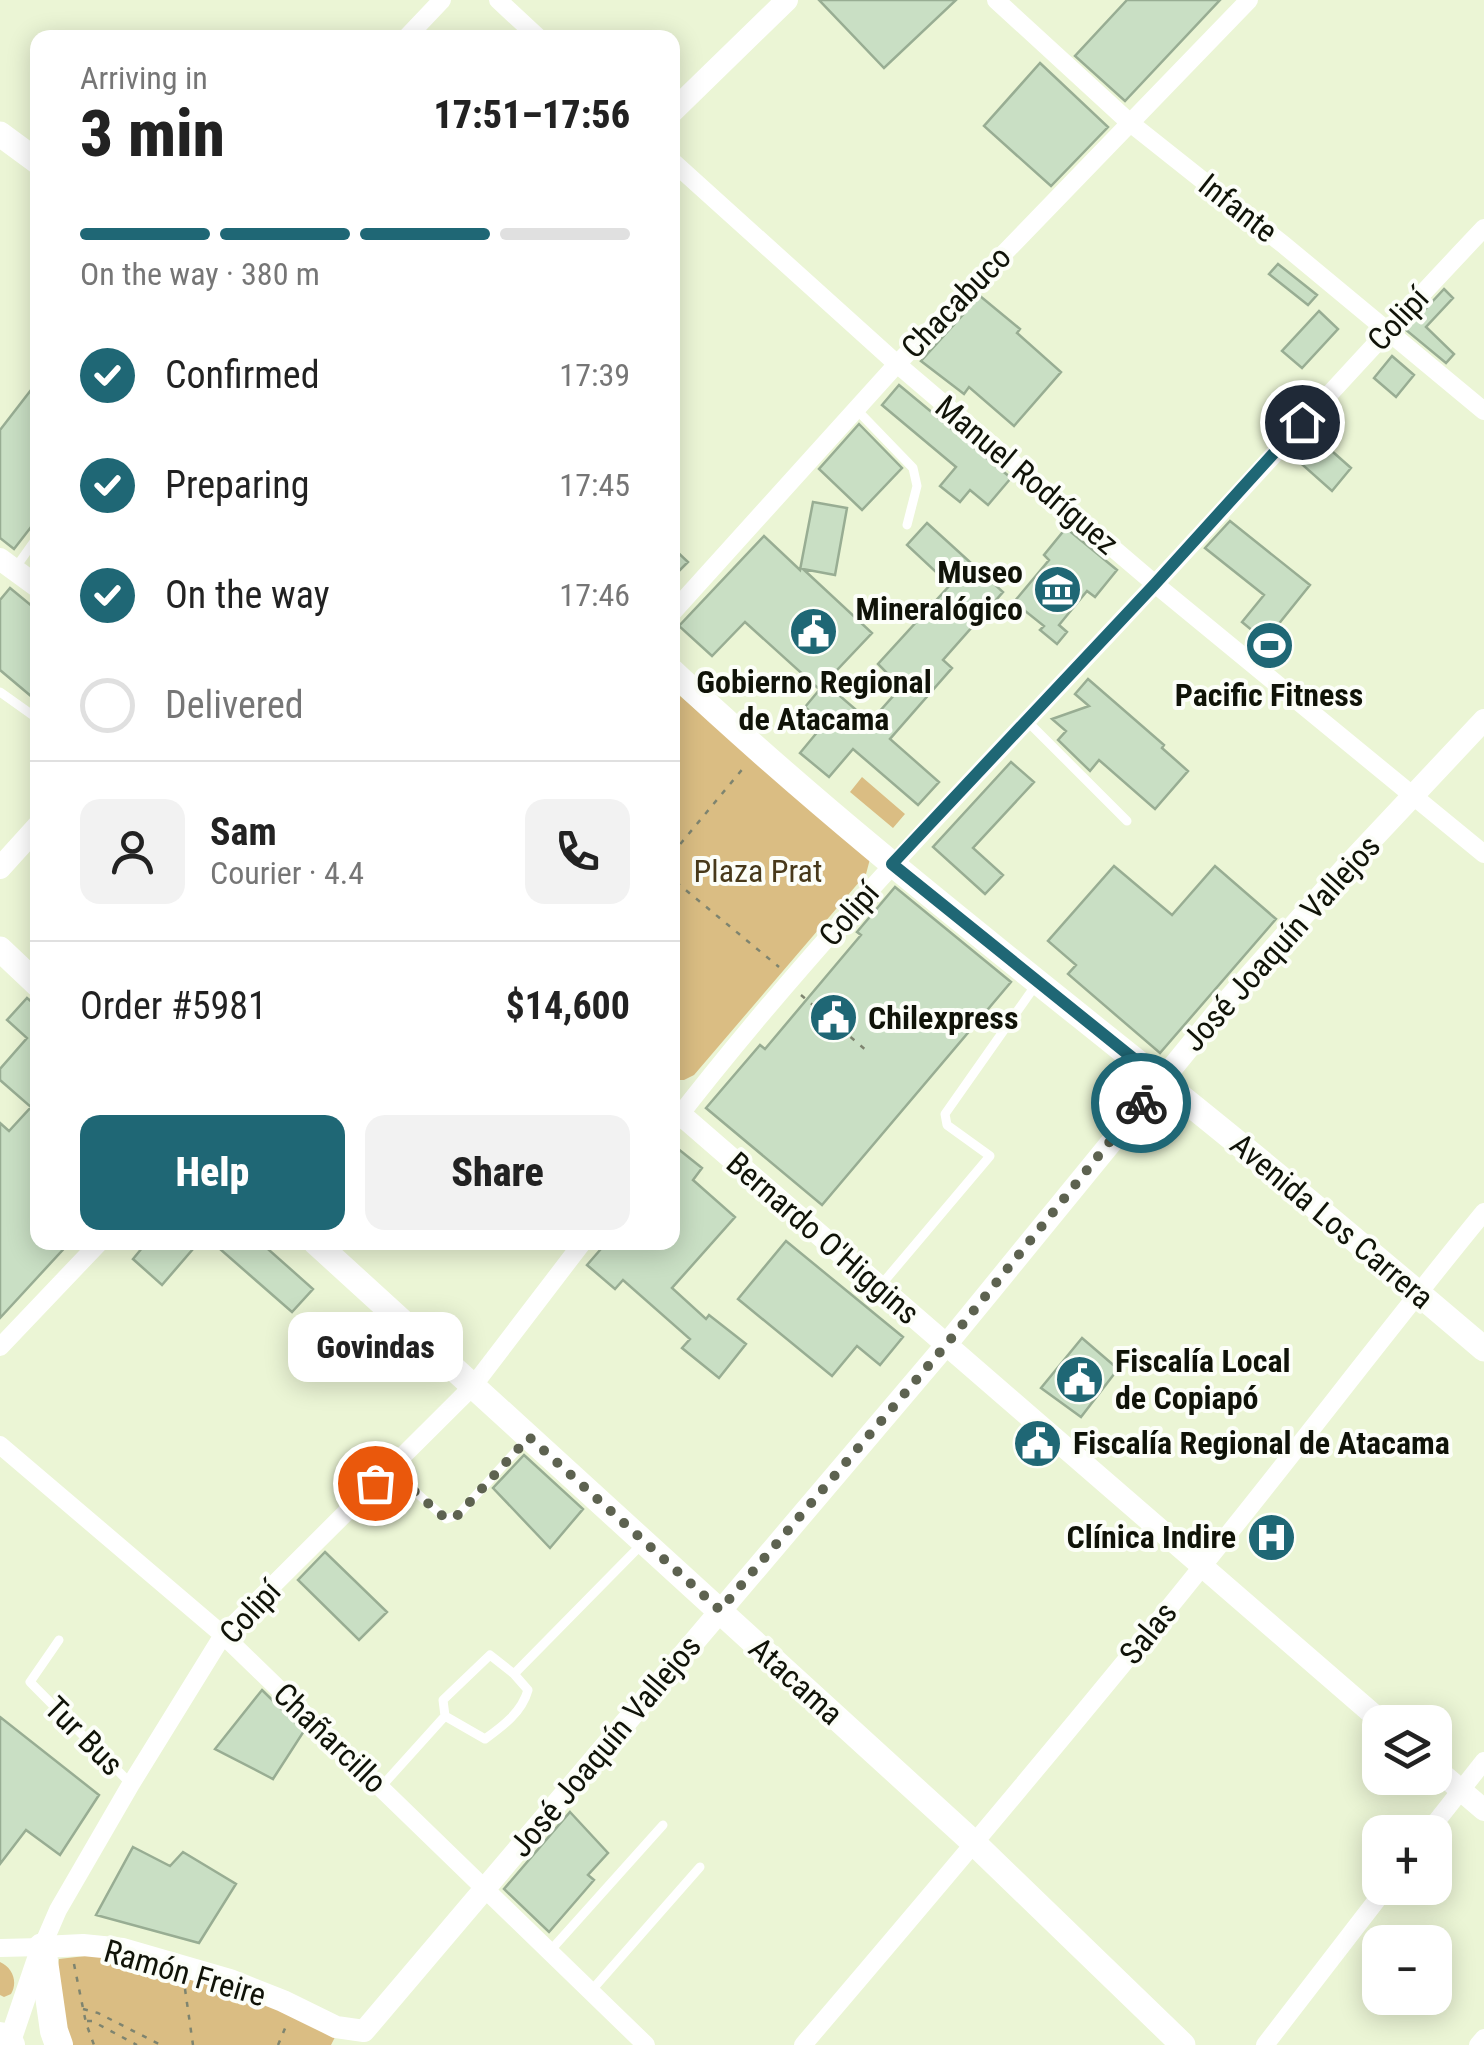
<!DOCTYPE html>
<html lang="en">
<head>
<meta charset="utf-8">
<style>
	body { margin:0; font-family:"Roboto Condensed",sans-serif; background:#f2f2f2; color:#222; height:100vh; display:flex; flex-direction:column; font-size:38px; white-space:nowrap }
	* { box-sizing:border-box; margin:0 }
	p { font-size:32px; color:#767676 }
	.icon { flex:none; width:55px; height:55px; fill:none; stroke:currentColor; stroke-width:2; stroke-linecap:round; stroke-linejoin:round }
	.map { position:relative; flex:1; overflow:hidden }
	.side { position:absolute; left:30px; top:30px; width:650px; height:1220px; display:flex; flex-direction:column; background:#fff; border-radius:20px; box-shadow:0 5px 25px #0003 }
	.side>* { flex:none }
	.buttons { position:absolute; left:1362px; top:1705px; display:grid; gap:20px }
	.buttons a { display:grid; place-items:center; width:90px; height:90px; border-radius:20px; background:#fff; box-shadow:0 5px 25px #0003; font-size:50px }
	.pin { position:absolute; display:grid; place-items:center; width:85px; height:85px; color:#fff; margin:-42px; border:5px solid #fff; border-radius:50%; box-shadow:0 2px 10px #0007 }
	.courier { position:absolute; display:grid; place-items:center; width:100px; height:100px; margin:-50px; border:8px solid #1f6775; border-radius:50%; background:#fff; color:#222; box-shadow:0 2px 12px #0007 }
	.bubble { position:absolute; height:70px; border-radius:20px; background:#fff; box-shadow:0 5px 25px #0003; font-size:32px; font-weight:800; line-height:70px; text-align:center }
	.summary em { font-style:normal; font-weight:800 }
	.summary div { display:flex; flex-direction:column-reverse }
	.summary { display:flex; align-items:center; justify-content:space-between; height:170px; padding:0 50px }
	h1 { font-size:65px; font-weight:800; line-height:75px }
	.bar { display:grid; grid-template-columns:repeat(4,1fr); gap:15px 10px; align-content:center; height:120px; padding:0 50px }
	.bar i { height:12px; border-radius:8px; background:#e0e0e0 }
	.bar .active { background:#1f6775 }
	.bar p { grid-column:span 4 }
	.line { display:flex; align-items:center; gap:25px; padding:0 50px; border-top:2px solid #e0e0e0 }
	.line div { flex:1 }
	.round { display:grid; place-items:center; flex:none; width:105px; height:105px; border-radius:20px; background:#f2f2f2 }
	ol { padding:0 50px; list-style:none }
	li { display:flex; align-items:center; gap:30px; height:110px }
	li p { margin-inline-start:auto }
	li .icon { padding:10px; border-radius:50%; background:#1f6775; color:#fff; stroke-width:4 }
	li:last-child { color:#767676 }
	li i { width:55px; height:55px; border:5px solid #e0e0e0; border-radius:50% }
	.cta { display:flex; gap:20px; margin-top:auto; padding:20px 50px }
	.cta a { flex:1; height:115px; border-radius:20px; background:#1f6775; color:#fff; font-size:40px; font-weight:800; line-height:115px; text-align:center }
	.cta a+a { background:#f2f2f2; color:#222 }
	.map>svg:first-child { display:block }
	.green { fill:#dabd83 }
	.building { fill:#c9dfc4; stroke:#98ad93; stroke-width:2.5 }
	.lines { fill:none; stroke-linecap:round; stroke-linejoin:round }
	.path { stroke:#7e846f; stroke-width:2.5; stroke-dasharray:5 8; stroke-linecap:butt }
	.service { stroke:#fff; stroke-width:9 }
	.minor { stroke:#fff; stroke-width:18 }
	.secondary { stroke:#fff; stroke-width:22 }
	.primary { stroke:#fff; stroke-width:25 }
	.trunk { stroke:#fff; stroke-width:28 }
	.done { stroke:#5d6250; stroke-width:10; stroke-dasharray:0 18 }
	.route { stroke:#1f6775; stroke-width:12 }
	.labels { text-anchor:middle; dominant-baseline:central; stroke-width:8; stroke-linejoin:round; paint-order:stroke }
	.street-label { font-size:32px; fill:#101308; stroke:#fcfef8 }
	.poi-label { font-size:32px; font-weight:bold; fill:#101308; stroke:#fcfef8; text-anchor:start }
	.park-label { font-size:32px; fill:#48391a; stroke:#fcfef8 }
</style>
</head>
<body>
<div class="map">
<svg width="1484" height="2045" viewBox="0 0 1484 2045">
	<rect width="100%" height="100%" fill="#ebf5d5"/>
	<!-- green -->
	<path class="green" d="M673 690 870 859 866 874 694 1075 684 1080H673Z
		M862 777 905 814 893 828 850 792Z
		M103 1954 168 1967 338 2031 331 2045H65L55 1983 59 1959Z
		M0 1962C13 1968 18 1982 11 1994L4 1997 0 1995Z"/>
	<!-- building -->
	<path class="building" d="M819 0H956L884 68Z
		M1127 0H1220L1125 101 1075 56Z
		M1040 63 1108 127 1051 186 984 126Z
		M1278 264 1317 295 1308 305 1269 274Z
		M1444 289 1453 298 1426 327 1454 354 1446 363 1406 330Z
		M980 296 1020 329 1017 333 1061 372 1014 426 969 387 964 394 921 361Z
		M1319 311 1338 329 1302 368 1282 351Z
		M1392 356 1414 375 1396 397 1374 378Z
		M38 381V518L14 549 0 538V430Z
		M899 385 1011 478 988 505 970 490 960 502 940 486 956 467 882 405Z
		M859 424 902 468 862 510 819 469Z
		M1316 437 1351 468 1332 491 1296 459Z
		M813 502 847 508 835 575 803 569 872 633 819 689 745 622 712 656 679 626 764 536 800 570Z
		M1230 521 1310 585 1265 641 1242 622 1264 595 1205 548Z
		M927 523 1003 592 943 660 952 668 890 739 939 782 918 805 853 749 829 777 800 753 824 724 805 707 825 683 870 722 894 695 880 683 888 674 878 664 950 585 907 545Z
		M1066 528 1117 570 1095 597 1087 591 1059 625 1067 632 1057 644 1040 630 1044 626 1014 602 1049 560 1044 555Z
		M672 547 688 562 672 578Z
		M10 588 38 611V702L0 670V600Z
		M1088 679 1164 745 1162 748 1188 771 1155 809 1099 760 1090 771 1058 740 1066 731 1052 719 1089 706 1075 694Z
		M1011 762 1034 782 973 848 1003 875 985 894 933 847Z
		M1114 866 1172 915 1215 866 1276 919 1160 1053 1068 974 1076 965 1048 941Z
		M895 887 1011 982 822 1205 706 1108 760 1045 765 1049 861 935 857 932Z
		M27 998 38 1007V1242H70L0 1318V1123L9 1131 31 1107 0 1080V1069L27 1038 7 1020Z
		M672 1144 702 1168 693 1180 735 1217 672 1288 706 1319 709 1315 746 1344 719 1378 682 1348 690 1339 623 1280 615 1289 587 1265 607 1242H672Z
		M786 1241 903 1337 880 1365 857 1346 832 1376 738 1299Z
		M147 1242H199L162 1285 133 1259Z
		M212 1242H260L313 1289 292 1312Z
		M1082 1338 1118 1369 1081 1417 1041 1388Z
		M524 1455 583 1509 550 1548 493 1488Z
		M325 1552 387 1612 359 1640 298 1580Z
		M262 1690 304 1731 273 1779 215 1749Z
		M0 1717 99 1795 60 1855 26 1830 0 1864Z
		M570 1812 608 1853 588 1875 594 1880 549 1932 504 1889Z
		M133 1847 170 1866 183 1852 236 1884 199 1943 96 1915Z"/>
	<g class="lines">
		<!-- path -->
		<path class="path" d="M672 854 745 766
			M672 861C679 870 679 878 672 886
			M676 882 779 967
			M801 995 867 1051
			M74 1964 86 2023 94 2045
			M185 1989 193 2045
			M83 2009 98 2013 161 2045
			M87 2021H92L137 2045
			M278 2045 286 2026"/>
		<!-- service -->
		<path class="service" d="M856 409 913 468 917 486 907 525
			M16 567 38 536
			M0 692 38 719
			M1026 720 1127 821
			M881 1285 990 1156 947 1125 945 1114 1035 986
			M391 1470 446 1519 458 1515 527 1439
			M59 1640 30 1682 130 1783
			M514 1674 642 1544
			M381 1787 445 1716 485 1739C503 1726 522 1712 528 1690L514 1674 490 1655 443 1700 445 1716
			M550 1951 663 1825
			M591 1991 700 1867"/>
		<!-- minor -->
		<path class="minor" d="M498 0 539 38
			M996 0 1129 122 1284 245 1484 411
			M406 38 442 0
			M672 161 897 364 1155 584 1484 854
			M672 613 897 364 1249 0
			M672 1125C820 933 991 761 1155 584 1265 465 1373 345 1484 228
			M0 1347 100 1242
			M0 1445 223 1635 646 2045
			M1428 1832 1484 1761
			M0 1948 42 1947 58 1910 131 1784 223 1635 473 1386 583 1242
			M803 2045C937 1888 1071 1730 1201 1568 1297 1450 1388 1329 1484 1212
			M1265 2045 1386 1888
			M1478 2045 1484 2038"/>
		<!-- secondary -->
		<path class="secondary" d="M672 112 787 0
			M0 559 38 587
			M0 868 38 826
			M672 1107 1382 1722
			M1435 1768 1484 1810
			M9 2044 42 1947 83 1945 123 1949 230 1980 283 2001 336 2027 364 2031 946 1345 1221 1008 1347 866 1484 720"/>
		<!-- primary -->
		<path class="primary" d="M0 134 38 162
			M672 671C826 816 992 945 1156 1077 1267 1165 1376 1257 1484 1349
			M0 949 38 985
			M315 1242 975 1844 1183 2045"/>
		<!-- trunk -->
		<path class="trunk" d="M42 1947 54 2031 59 2045
			M0 2036 11 2045"/>
	</g>
	<g class="lines">
		<!-- done -->
		<path class="done" d="M375 1483 389 1469 446 1519 458 1515 529 1437 720 1610 946 1345 1141 1103"/>
		<!-- route -->
		<path class="route" d="M1141 1103 1160 1080 892 864 1155 584 1302 422"/>
	</g>
	<!-- icons -->
	<defs>
		<symbol id="museum-disc" viewBox="-11 -11 22 22"><circle r="9.5" fill="#1f6775" stroke="#fcfef8"/><path d="M0-6L6-3V-2H-6V-3ZM-5-1h2V3h-2ZM-1-1h2V3h-2ZM3-1h2V3H3ZM-6 4H6V6H-6Z" fill="#fff"/></symbol>
		<symbol id="civic-disc" viewBox="-11 -11 22 22"><circle r="9.5" fill="#1f6775" stroke="#fcfef8"/><path d="M-.6-6.5H3V-4.5H.6V-3L4-1V1h2V6H-6V1h2V-1L-.6-3ZM-1.2 2.5V6h2.4V2.5Z" fill="#fff"/></symbol>
		<symbol id="stadium-disc" viewBox="-11 -11 22 22"><circle r="9.5" fill="#1f6775" stroke="#fcfef8"/><path d="M0-5a6.5 5 0 1 0 0 10a6.5 5 0 1 0 0-10ZM-3.5-1.8h7v3.6h-7Z" fill="#fff"/></symbol>
		<symbol id="hospital-disc" viewBox="-11 -11 22 22"><circle r="9.5" fill="#1f6775" stroke="#fcfef8"/><path d="M-5-5h3v3.5h4V-5h3V5h-3V1.5h-4V5h-3Z" fill="#fff"/></symbol>
	</defs>
	<g fill-rule="evenodd">
		<use href="#museum-disc" x="1030" y="562" width="55" height="55"/>
		<use href="#civic-disc" x="786" y="604" width="55" height="55"/>
		<use href="#stadium-disc" x="1242" y="618" width="55" height="55"/>
		<use href="#civic-disc" x="806" y="990" width="55" height="55"/>
		<use href="#civic-disc" x="1052" y="1352" width="55" height="55"/>
		<use href="#civic-disc" x="1010" y="1416" width="55" height="55"/>
		<use href="#hospital-disc" x="1244" y="1510" width="55" height="55"/>
	</g>
	<g class="labels">
		<!-- street labels -->
		<g class="street-label">
			<text transform="translate(1238 208) rotate(38)">Infante</text>
			<text transform="translate(956 302) rotate(-46)">Chacabuco</text>
			<text transform="translate(1398 319) rotate(-47)">Colipí</text>
			<text transform="translate(1027 475) rotate(40)">Manuel Rodríguez</text>
			<text transform="translate(849 914) rotate(-49)">Colipí</text>
			<text transform="translate(1281 943) rotate(-48)">José Joaquín Vallejos</text>
			<text transform="translate(1332 1221) rotate(40)">Avenida Los Carrera</text>
			<text transform="translate(823 1238) rotate(41)">Bernardo O'Higgins</text>
			<text transform="translate(250 1612) rotate(-47)">Colipí</text>
			<text transform="translate(1148 1633) rotate(-51)">Salas</text>
			<text transform="translate(796 1681) rotate(42)">Atacama</text>
			<text transform="translate(84 1736) rotate(45)">Tur Bus</text>
			<text transform="translate(330 1738) rotate(44)">Chañarcillo</text>
			<text transform="translate(605 1746) rotate(-50)">José Joaquín Vallejos</text>
			<text transform="translate(185 1973) rotate(16)">Ramón Freire</text>
		</g>
		<!-- poi labels -->
		<g class="poi-label">
			<text x="1023" y="572" text-anchor="end">Museo<tspan x="1023" dy="37">Mineralógico</tspan></text>
			<text x="814" y="682" text-anchor="middle">Gobierno Regional<tspan x="814" dy="37">de Atacama</tspan></text>
			<text x="1269" y="695" text-anchor="middle">Pacific Fitness</text>
			<text x="868" y="1018">Chilexpress</text>
			<text x="1115" y="1361">Fiscalía Local<tspan x="1115" dy="37">de Copiapó</tspan></text>
			<text x="1073" y="1443">Fiscalía Regional de Atacama</text>
			<text x="1236" y="1537" text-anchor="end">Clínica Indire</text>
		</g>
		<!-- park labels -->
		<g class="park-label">
			<text x="758" y="871">Plaza Prat</text>
		</g>
	</g>
</svg>
<div class="buttons">
<a><svg class="icon" aria-label="layers" viewBox="0 0 24 24"><path d="M12 4l9 5-9 5-9-5zM3 14l9 5 9-5"/></svg></a>
<a>+</a>
<a>−</a>
</div>
<div class="pin" style="left:375px;top:1483px;background:#ea580c"><svg class="icon" aria-label="bag" viewBox="0 0 24 24"><path d="M5 8h14l-1 12H6zM9 8a3 3 0 0 1 6 0"/></svg></div>
<div class="pin" style="left:1302px;top:422px;background:#1f2937"><svg class="icon" aria-label="home" viewBox="0 0 24 24"><path d="M3 11l9-7 9 7M6 9v11h12V9"/></svg></div>
<div class="courier" style="left:1141px;top:1103px"><svg class="icon" aria-label="bike" viewBox="0 0 24 24"><circle cx="6" cy="16" r="4"/><circle cx="18" cy="16" r="4"/><path d="M6 16l4-8h5l3 8M10 8l3 8H6M13 5h3"/></svg></div>
<div class="bubble" style="left:288px;top:1312px;width:175px">Govindas</div>
<section class="side">
<div class="summary"><div><h1>3 min</h1><p>Arriving in</p></div><em>17:51–17:56</em></div>
<div class="bar"><i class="active"></i><i class="active"></i><i class="active"></i><i></i><p>On the way · 380 m</p></div>
<ol>
<li><svg class="icon" aria-label="check" viewBox="0 0 24 24"><path d="M5 12l5 5 9-10"/></svg>Confirmed<p>17:39</p></li>
<li><svg class="icon" aria-label="check" viewBox="0 0 24 24"><path d="M5 12l5 5 9-10"/></svg>Preparing<p>17:45</p></li>
<li><svg class="icon" aria-label="check" viewBox="0 0 24 24"><path d="M5 12l5 5 9-10"/></svg>On the way<p>17:46</p></li>
<li><i></i>Delivered</li>
</ol>
<div class="line" style="height:180px"><a class="round"><svg class="icon" aria-label="person" viewBox="0 0 24 24"><circle cx="12" cy="8" r="4"/><path d="M4 21q1-7 8-7t8 7"/></svg></a><div><b>Sam</b><p>Courier · 4.4</p></div><a class="round"><svg class="icon" aria-label="phone" viewBox="0 0 24 24"><path d="M5 4h4l2 5-3 2q2 4 5 5l2-3 5 2v4C11 20 4 13 5 4z"/></svg></a></div>
<div class="line" style="height:130px"><div>Order #5981</div><b>$14,600</b></div>
<div class="cta"><a>Help</a><a>Share</a></div>
</section>
</div>
</body>
</html>
